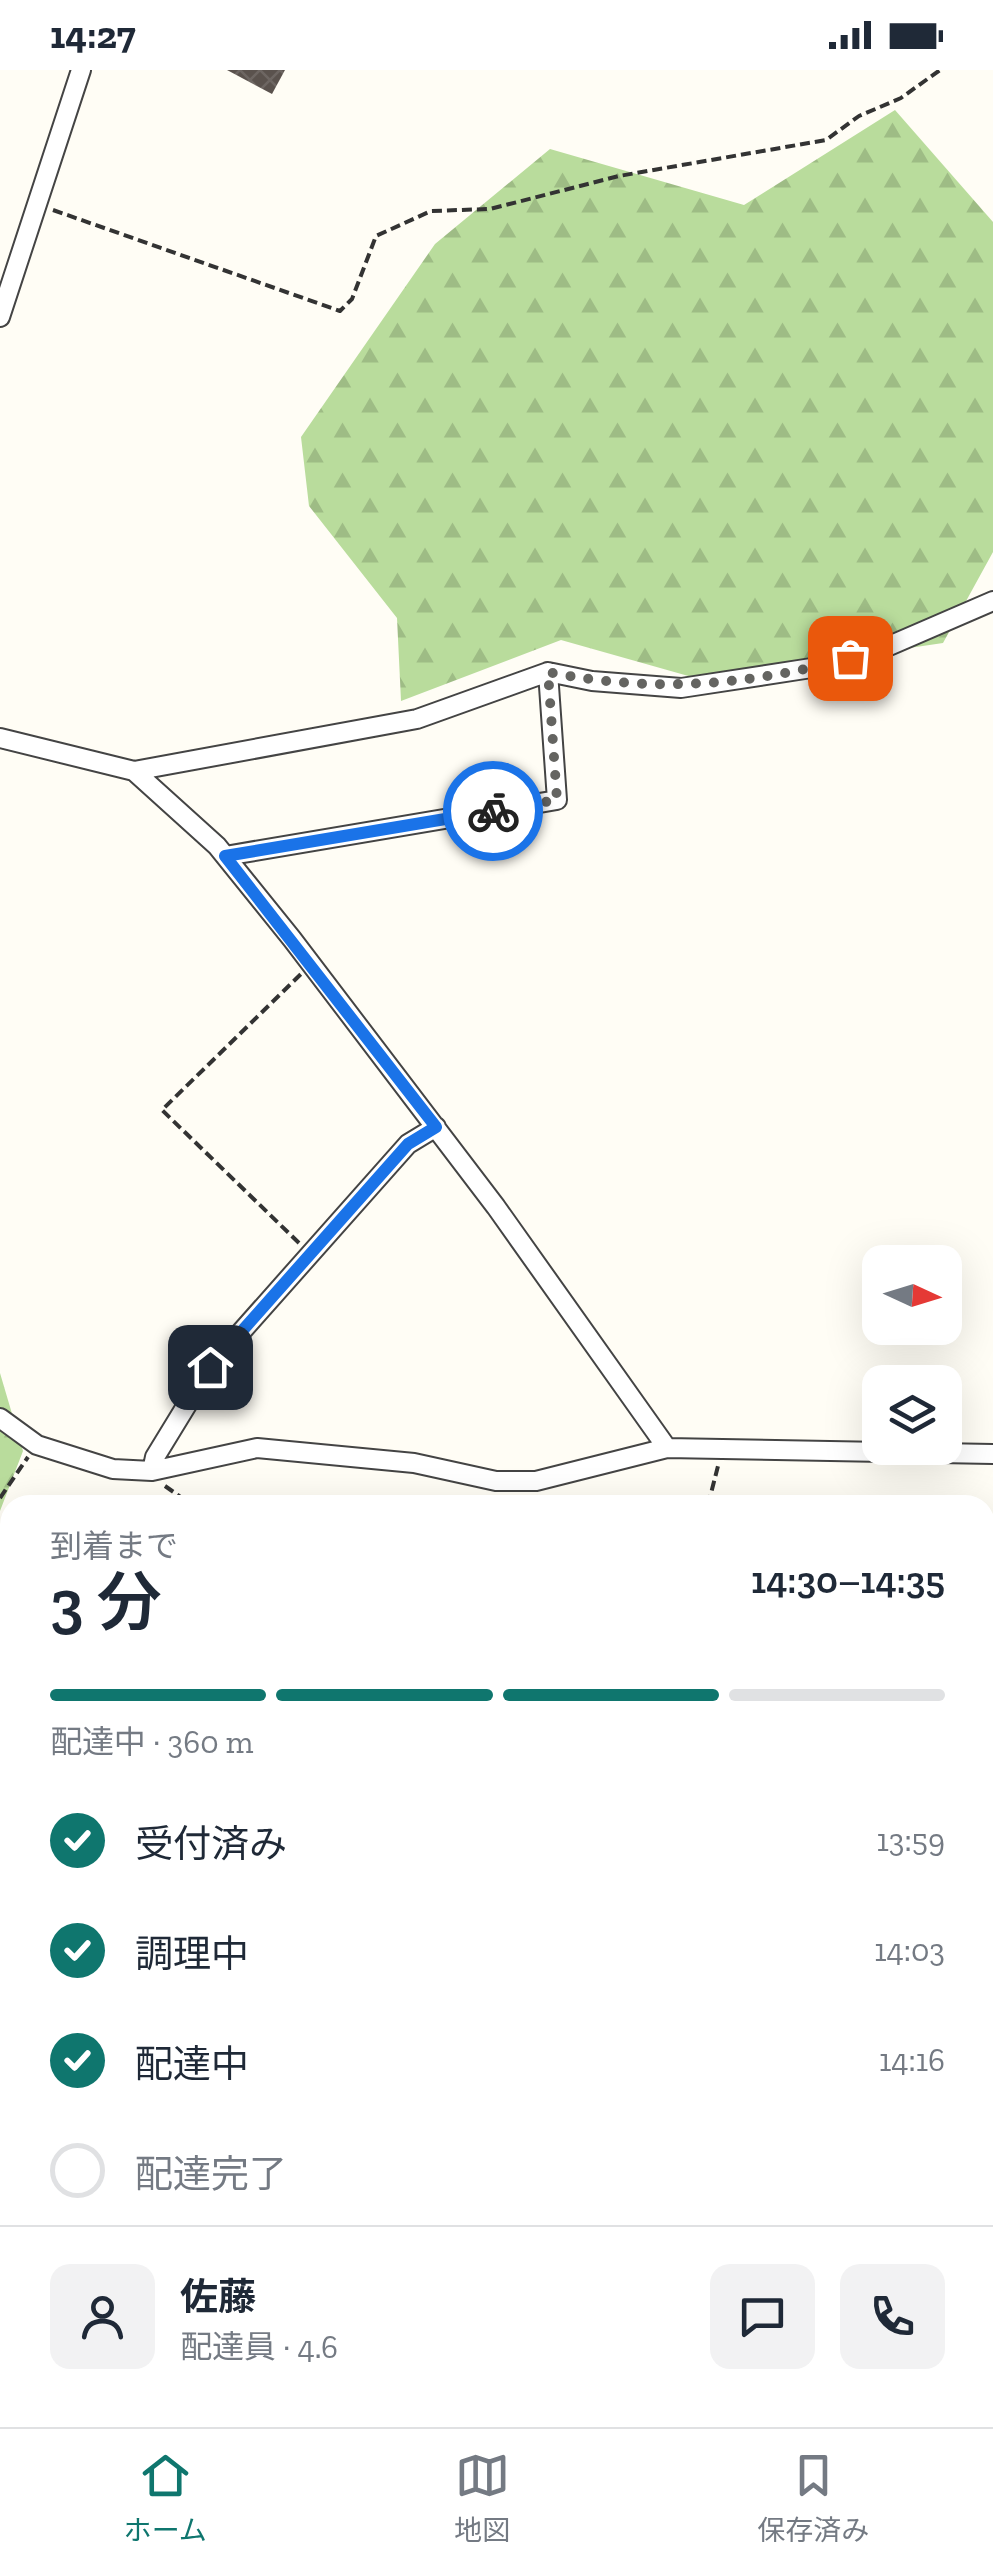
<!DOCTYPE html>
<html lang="ja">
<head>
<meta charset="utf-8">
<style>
	body { margin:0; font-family:"Zilla Slab","Noto Sans JP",serif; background:#f2f2f3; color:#1f2937; height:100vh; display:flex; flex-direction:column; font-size:38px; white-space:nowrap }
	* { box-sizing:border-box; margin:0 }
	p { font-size:32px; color:#747a83 }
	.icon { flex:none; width:55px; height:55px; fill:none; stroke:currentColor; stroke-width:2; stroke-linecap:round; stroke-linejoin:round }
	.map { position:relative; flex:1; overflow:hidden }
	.sheet { position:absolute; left:0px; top:1425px; width:995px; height:932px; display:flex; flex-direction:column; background:#fff; border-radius:30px 30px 0 0; box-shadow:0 10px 40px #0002 }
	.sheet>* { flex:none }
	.needle { width:65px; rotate:94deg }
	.controls { position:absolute; left:862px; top:1175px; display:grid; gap:20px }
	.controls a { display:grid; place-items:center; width:100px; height:100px; border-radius:20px; background:#fff; box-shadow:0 10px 40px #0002; font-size:50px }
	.pin { position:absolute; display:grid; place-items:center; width:85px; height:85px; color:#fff; margin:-42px; border-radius:20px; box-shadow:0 5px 15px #0006 }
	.courier { position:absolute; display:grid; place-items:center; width:100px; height:100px; margin:-50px; border:8px solid #1a73e8; border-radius:50%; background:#fff; color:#222; box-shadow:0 2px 12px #0007 }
	.headline em { font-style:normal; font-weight:600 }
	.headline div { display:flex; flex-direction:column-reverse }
	.headline { display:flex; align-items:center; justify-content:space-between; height:170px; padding:0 50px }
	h1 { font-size:65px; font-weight:600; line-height:75px }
	.bar { display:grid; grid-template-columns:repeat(4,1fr); gap:15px 10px; align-content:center; height:120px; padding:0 50px }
	.bar i { height:12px; border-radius:8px; background:#e0e1e3 }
	.bar .active { background:#0f766e }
	.bar p { grid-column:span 4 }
	.line { display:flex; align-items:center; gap:25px; padding:0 50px; border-top:2px solid #e0e1e3 }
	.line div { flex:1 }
	.round { display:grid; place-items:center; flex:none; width:105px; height:105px; border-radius:20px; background:#f2f2f3 }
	ol { padding:0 50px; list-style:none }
	li { display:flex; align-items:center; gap:30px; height:110px }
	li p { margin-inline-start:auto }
	li .icon { padding:10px; border-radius:50%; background:#0f766e; color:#fff; stroke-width:4 }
	li:last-child { color:#747a83 }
	li i { width:55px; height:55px; border:5px solid #e0e1e3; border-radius:50% }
	.status { display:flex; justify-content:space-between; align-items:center; height:70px; padding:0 50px; background:#fff; direction:ltr }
	.status svg { height:28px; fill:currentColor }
	.tabs { display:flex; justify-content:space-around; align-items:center; height:140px; border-top:2px solid #e0e1e3; background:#fff; font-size:28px; color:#747a83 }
	.tabs a { display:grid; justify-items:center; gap:5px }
	.tabs .active { color:#0f766e }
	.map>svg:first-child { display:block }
	.farmland { fill:url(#farmland-furrows) }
	.forest { fill:url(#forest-firs) }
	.building { fill:url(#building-cross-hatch) }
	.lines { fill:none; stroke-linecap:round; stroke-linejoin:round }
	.minor-casing { stroke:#444; stroke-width:22 }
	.tertiary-casing { stroke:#444; stroke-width:28 }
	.path { stroke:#333; stroke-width:4; stroke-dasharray:10 5; stroke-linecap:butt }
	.minor { stroke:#fff; stroke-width:18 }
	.tertiary { stroke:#fff; stroke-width:22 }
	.done { stroke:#646461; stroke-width:10; stroke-dasharray:0 18 }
	.route { stroke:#1a73e8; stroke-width:12 }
</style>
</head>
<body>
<div class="status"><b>14:27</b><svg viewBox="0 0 49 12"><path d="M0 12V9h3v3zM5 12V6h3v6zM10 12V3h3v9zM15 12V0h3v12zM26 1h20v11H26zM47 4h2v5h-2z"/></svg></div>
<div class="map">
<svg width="993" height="2357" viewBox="0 0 993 2357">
	<defs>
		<pattern id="farmland-furrows" width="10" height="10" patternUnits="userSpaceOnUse" patternTransform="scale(2.5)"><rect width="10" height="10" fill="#f6f3d4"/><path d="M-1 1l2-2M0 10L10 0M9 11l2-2" fill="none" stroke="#d2cfb5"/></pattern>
		<pattern id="forest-firs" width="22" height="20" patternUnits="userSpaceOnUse" patternTransform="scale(2.5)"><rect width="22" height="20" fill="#b9dc9c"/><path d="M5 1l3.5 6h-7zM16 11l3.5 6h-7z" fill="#9ebc85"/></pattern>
		<pattern id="building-cross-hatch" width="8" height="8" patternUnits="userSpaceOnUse" patternTransform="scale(2.5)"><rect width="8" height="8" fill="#5a524d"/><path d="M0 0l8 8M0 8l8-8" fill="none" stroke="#6d6662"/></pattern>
	</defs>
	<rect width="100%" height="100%" fill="#fffdf5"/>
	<!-- farmland -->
	<path class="farmland" d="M993 1991V2128L985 2121V2003Z
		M993 2192V2357H847L849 2348H985V2199Z"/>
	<!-- forest -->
	<path class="forest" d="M895 40 993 152V482L943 573 699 609 561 570 401 631 397 548 309 436 301 367 435 174 550 79 744 135Z
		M0 1303 23 1381 0 1441Z
		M0 1598 10 1610V1816L0 1827Z
		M89 2348H162L183 2357H101Z
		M373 2348H535L533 2357H363Z"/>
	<!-- building -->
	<path class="building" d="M227 0H285L272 24Z"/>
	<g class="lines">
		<defs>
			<path id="minor" d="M0 247 81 0
				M0 668 134 701 417 649 548 602 592 611 681 618 818 597 882 579 993 531
				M134 701 217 776 292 869 496 1137 667 1378
				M225 786 557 730 548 602
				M0 1348 37 1375 113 1399 152 1401 257 1378 414 1393 496 1411H536L667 1378 993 1384
				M152 1401 155 1387 210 1297 408 1074 436 1057
				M0 1606 10 1614
				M0 1862 10 1863
				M550 2353 566 2357
				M697 2357 715 2348"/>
			<path id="tertiary" d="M985 1882 993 1865
				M754 2357 755 2348"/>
		</defs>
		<!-- minor casing -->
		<use href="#minor" class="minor-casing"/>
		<!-- tertiary casing -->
		<use href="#tertiary" class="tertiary-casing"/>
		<!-- path -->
		<path class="path" d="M53 140 340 241 352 229 376 166 431 141 490 139 619 106 826 70 859 46 901 28 940 0
			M299 1173 162 1040 301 904
			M165 1416 192 1435
			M0 1428 28 1387
			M708 1435 718 1396
			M0 2321 10 2334
			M20 2348 27 2357
			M827 2348 836 2357"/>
		<!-- minor -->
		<use href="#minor" class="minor"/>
		<!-- tertiary -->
		<use href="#tertiary" class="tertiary"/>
	</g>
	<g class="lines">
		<!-- done -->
		<path class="done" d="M493 741 557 730 548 602C652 623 747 616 850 588"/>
		<!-- route -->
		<path class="route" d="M210 1297 408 1074 436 1057 225 786 493 741"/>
	</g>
</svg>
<div class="controls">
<a><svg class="needle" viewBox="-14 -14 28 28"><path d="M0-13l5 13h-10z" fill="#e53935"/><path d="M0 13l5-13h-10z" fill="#747a83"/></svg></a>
<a><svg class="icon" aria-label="layers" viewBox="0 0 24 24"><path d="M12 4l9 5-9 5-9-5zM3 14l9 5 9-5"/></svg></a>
</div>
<div class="pin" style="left:850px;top:588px;background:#ea580c"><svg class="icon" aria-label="bag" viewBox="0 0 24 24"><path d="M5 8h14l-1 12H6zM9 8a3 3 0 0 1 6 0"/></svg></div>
<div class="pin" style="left:210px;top:1297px;background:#1f2937"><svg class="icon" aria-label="home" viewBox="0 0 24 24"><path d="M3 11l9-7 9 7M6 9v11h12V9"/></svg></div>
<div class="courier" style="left:493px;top:741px"><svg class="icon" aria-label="bike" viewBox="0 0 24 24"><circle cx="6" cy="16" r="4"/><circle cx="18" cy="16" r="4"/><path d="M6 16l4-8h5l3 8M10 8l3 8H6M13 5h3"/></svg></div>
<section class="sheet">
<div class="headline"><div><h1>3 分</h1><p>到着まで</p></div><em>14:30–14:35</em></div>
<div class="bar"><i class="active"></i><i class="active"></i><i class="active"></i><i></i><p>配達中 · 360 m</p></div>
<ol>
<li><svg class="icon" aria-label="check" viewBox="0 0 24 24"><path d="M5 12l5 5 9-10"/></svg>受付済み<p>13:59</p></li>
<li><svg class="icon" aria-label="check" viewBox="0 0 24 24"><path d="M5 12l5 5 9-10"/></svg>調理中<p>14:03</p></li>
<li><svg class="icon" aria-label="check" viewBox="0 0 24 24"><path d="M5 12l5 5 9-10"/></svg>配達中<p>14:16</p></li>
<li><i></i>配達完了</li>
</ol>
<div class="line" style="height:180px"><a class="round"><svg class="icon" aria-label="person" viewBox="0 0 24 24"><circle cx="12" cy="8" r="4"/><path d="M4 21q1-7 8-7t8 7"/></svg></a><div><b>佐藤</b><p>配達員 · 4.6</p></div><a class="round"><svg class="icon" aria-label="chat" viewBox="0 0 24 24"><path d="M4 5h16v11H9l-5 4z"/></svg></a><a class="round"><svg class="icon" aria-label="phone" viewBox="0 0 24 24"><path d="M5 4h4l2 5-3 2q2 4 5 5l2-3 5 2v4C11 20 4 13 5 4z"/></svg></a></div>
</section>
</div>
<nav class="tabs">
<a class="active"><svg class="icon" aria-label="home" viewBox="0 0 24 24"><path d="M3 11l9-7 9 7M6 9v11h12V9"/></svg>ホーム</a>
<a><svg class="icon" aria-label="map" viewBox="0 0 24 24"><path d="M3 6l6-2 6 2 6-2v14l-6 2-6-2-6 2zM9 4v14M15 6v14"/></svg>地図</a>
<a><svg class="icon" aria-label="saved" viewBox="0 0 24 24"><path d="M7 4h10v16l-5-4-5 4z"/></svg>保存済み</a>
</nav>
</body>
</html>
